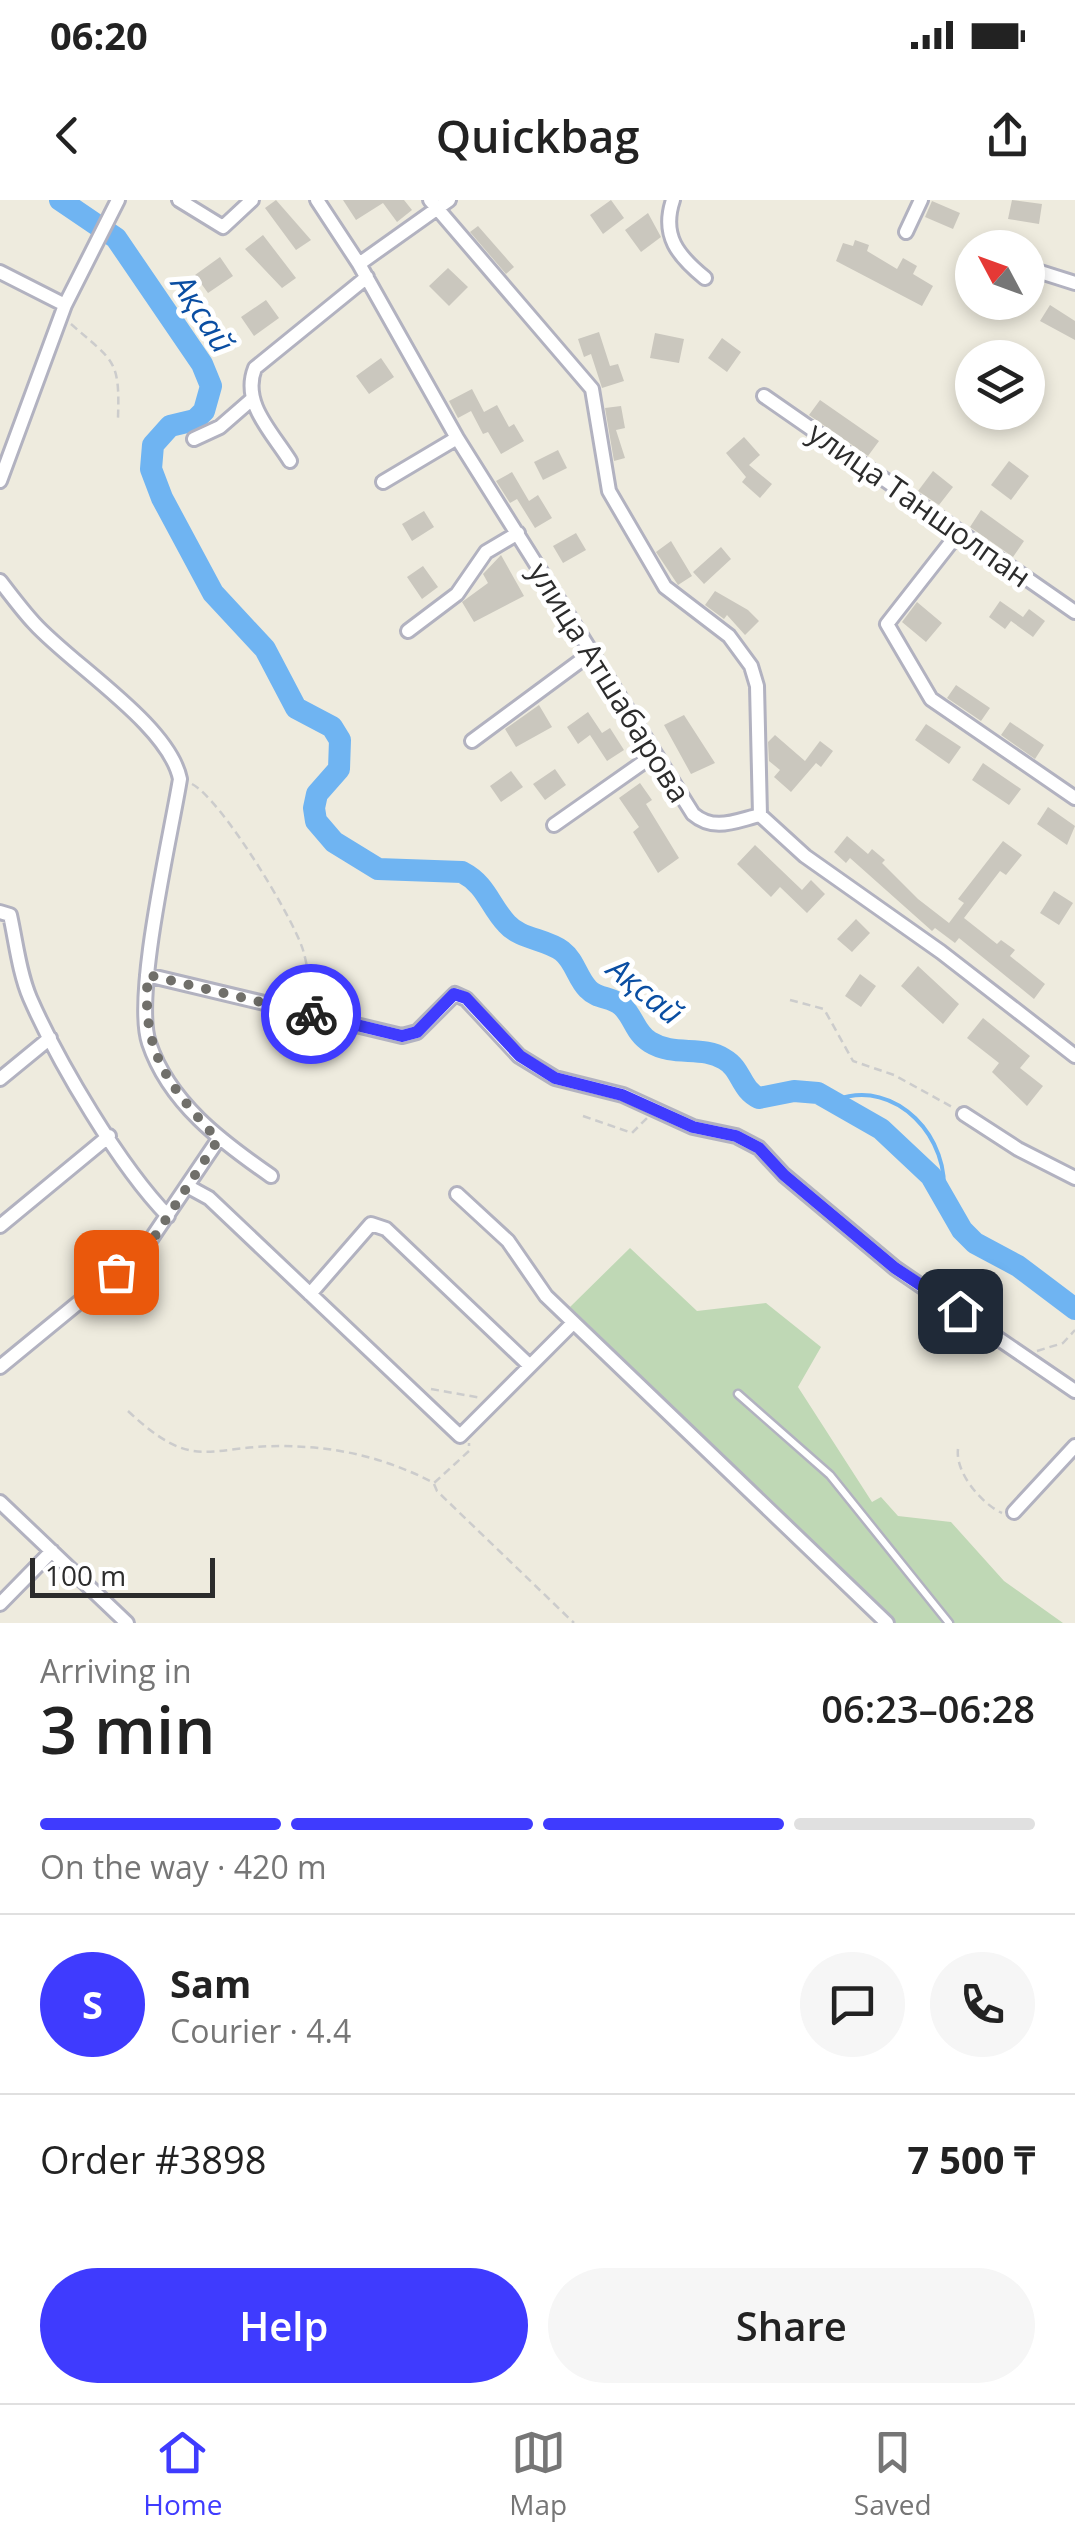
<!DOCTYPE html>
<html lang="en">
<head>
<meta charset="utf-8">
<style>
	body { margin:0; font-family:"Open Sans",sans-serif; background:#f6f6f6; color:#222; height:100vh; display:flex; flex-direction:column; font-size:38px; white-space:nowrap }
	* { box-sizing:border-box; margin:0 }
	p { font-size:32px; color:#767676 }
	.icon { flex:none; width:55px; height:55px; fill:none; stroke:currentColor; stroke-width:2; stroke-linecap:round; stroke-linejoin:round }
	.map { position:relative; height:1423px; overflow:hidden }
	.details { display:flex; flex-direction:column; background:#fff; flex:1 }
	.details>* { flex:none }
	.needle { width:65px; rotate:311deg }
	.fabs { position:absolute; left:955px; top:30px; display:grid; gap:20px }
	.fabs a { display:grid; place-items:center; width:90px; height:90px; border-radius:50%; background:#fff; box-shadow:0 5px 15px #0003; font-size:50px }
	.scale { position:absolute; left:30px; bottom:25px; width:185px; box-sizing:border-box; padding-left:10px; border:5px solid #2c2c2c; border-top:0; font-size:28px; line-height:35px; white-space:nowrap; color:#2c2c2c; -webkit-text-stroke:8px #fff; paint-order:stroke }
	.pin { position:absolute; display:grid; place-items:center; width:85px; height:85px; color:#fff; margin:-42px; border-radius:20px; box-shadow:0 5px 15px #0006 }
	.courier { position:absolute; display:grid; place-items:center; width:100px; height:100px; margin:-50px; border:8px solid #3f3bfe; border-radius:50%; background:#fff; color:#222; box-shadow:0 2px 12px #0007 }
	.summary em { font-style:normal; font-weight:600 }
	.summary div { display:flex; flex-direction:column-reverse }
	.summary { display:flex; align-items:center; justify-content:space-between; height:170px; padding:0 40px }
	h1 { font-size:65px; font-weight:600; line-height:75px }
	.bar { display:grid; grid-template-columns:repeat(4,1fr); gap:15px 10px; align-content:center; height:120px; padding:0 40px }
	.bar i { height:12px; border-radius:8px; background:#e0e0e0 }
	.bar .on { background:#3f3bfe }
	.bar p { grid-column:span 4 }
	.line { display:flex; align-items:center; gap:25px; padding:0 40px; border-top:2px solid #e0e0e0 }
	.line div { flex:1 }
	.round { display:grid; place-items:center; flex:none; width:105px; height:105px; border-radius:52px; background:#f6f6f6 }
	.cta { display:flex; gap:20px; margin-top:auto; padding:20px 40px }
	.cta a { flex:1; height:115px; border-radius:60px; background:#3f3bfe; color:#fff; font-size:40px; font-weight:600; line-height:115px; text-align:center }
	.cta a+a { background:#f6f6f6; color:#222 }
	.status { display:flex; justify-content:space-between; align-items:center; height:70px; padding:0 50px; background:#fff; direction:ltr }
	.status svg { height:28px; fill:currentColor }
	header { display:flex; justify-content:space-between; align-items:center; height:130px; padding:0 40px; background:#fff; font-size:45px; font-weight:600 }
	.dock { display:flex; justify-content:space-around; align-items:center; height:140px; border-top:2px solid #e0e0e0; background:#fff; font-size:28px; color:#767676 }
	.dock a { display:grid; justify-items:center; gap:5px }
	.dock .on { color:#3f3bfe }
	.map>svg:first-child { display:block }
	.cemetery { fill:#bfd8b5 }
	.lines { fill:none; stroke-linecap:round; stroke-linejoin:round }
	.stream { stroke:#6fb4f2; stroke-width:4 }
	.river { stroke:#6fb4f2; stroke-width:22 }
	.building { fill:#cac7be }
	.service-casing { stroke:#b2b2c0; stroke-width:11 }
	.minor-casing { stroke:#b2b2c0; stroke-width:18 }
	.path { stroke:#ccc; stroke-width:2.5; stroke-dasharray:8 5; stroke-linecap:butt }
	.service { stroke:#fff; stroke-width:6 }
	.minor { stroke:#fff; stroke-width:12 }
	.done { stroke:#706f6a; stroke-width:10; stroke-dasharray:0 18 }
	.route { stroke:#3f3bfe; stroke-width:12 }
	.labels { text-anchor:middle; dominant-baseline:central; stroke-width:10; stroke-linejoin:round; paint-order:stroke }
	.street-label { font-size:30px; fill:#2c2c2c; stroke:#fff }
	.water-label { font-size:32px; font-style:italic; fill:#0a4ea2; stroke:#fff }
</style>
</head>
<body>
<div class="status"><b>06:20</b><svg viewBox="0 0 49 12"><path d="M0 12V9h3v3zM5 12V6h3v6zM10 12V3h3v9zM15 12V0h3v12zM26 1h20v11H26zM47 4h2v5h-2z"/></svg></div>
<header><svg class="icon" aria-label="back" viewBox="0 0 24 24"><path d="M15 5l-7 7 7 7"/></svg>Quickbag<svg class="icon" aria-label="share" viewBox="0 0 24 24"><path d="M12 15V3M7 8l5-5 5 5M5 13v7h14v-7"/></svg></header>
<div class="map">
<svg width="1075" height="1423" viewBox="0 0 1075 1423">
	<rect width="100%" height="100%" fill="#eeebde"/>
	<!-- cemetery -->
	<path class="cemetery" d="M630 1048 697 1111 766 1103 821 1147 798 1187 872 1302 881 1297 898 1316 951 1322 1004 1381 1063 1423H896L570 1107Z"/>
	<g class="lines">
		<!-- stream -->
		<path class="stream" d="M836 900C896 877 952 939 943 998"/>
		<!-- river -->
		<path class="river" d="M60 0 116 38 202 164 211 186 204 211 195 220 170 226 153 245 151 269 162 298 213 393 265 449 296 508 332 527 340 540 339 569 317 594 314 608 316 621 334 642 378 669 462 672C487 685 489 705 507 724 520 739 546 739 562 751 575 761 577 778 588 789 597 799 613 797 622 806 634 817 635 833 650 842 674 857 702 845 724 859 742 869 740 889 759 898L794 891 818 893 881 929 931 976 962 1030 975 1043 1018 1066 1075 1109"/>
	</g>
	<!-- building -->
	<path class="building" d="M276 0 311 40 296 50 265 8Z
		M343 0H404L412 10 397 22 383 3 356 20Z
		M611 0 624 18 603 34 590 15Z
		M1012 0 1042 4 1039 24 1008 19Z
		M932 1 960 13 953 29 925 17Z
		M648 13 661 37 641 52 625 30Z
		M478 26 514 67 506 74 470 32Z
		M263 35 296 78 282 88 245 49Z
		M855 40 869 45 867 51 897 69 903 58 917 66 913 74 933 86 922 106 836 61 843 43 853 46Z
		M220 57 233 76 208 93 195 75Z
		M448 68 468 87 449 106 429 86Z
		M266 100 279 118 254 136 241 117Z
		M1050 105 1075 121V140L1040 121Z
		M599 132 610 166 618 164 624 181 602 188 591 154 584 157 578 139Z
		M655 133 684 139 679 163 650 158Z
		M722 138 741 152 727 172 708 158Z
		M381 158 394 177 369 194 356 176Z
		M472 189 484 212 497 205 509 227 514 224 524 241 501 254 488 232 483 234 471 211 458 218 449 201Z
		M820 200 879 241 868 256 809 215Z
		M621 206 625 228 616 230 625 258 614 261 605 208Z
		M744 237 760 255 749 265 772 284 760 298 742 282 746 277 726 253Z
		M558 250 567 268 543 280 534 262Z
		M1009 261 1029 276 1011 300 991 285Z
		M933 271 953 287 939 305 918 291Z
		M512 272 529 301 538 295 552 318 535 328 517 299 510 303 496 281Z
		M981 310 1024 341 1013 357 970 327Z
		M424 311 434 327 412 341 402 324Z
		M576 333 586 350 563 363 553 346Z
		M671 341 692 376 678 385 656 352Z
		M721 347 731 359 704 384 693 372Z
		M501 355 524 396 474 422 462 402 488 383 483 374Z
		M423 366 438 387 422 399 407 377Z
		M715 391 748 410 759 421 745 435 727 415 724 419 705 405Z
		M1000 401 1023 417 1029 409 1045 421 1033 437 1011 421 1005 429 989 417Z
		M917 402 942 423 926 442 902 422Z
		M956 485 990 508 981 521 947 498Z
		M539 505 552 527 516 547 505 529Z
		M588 512 602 533 610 528 624 550 607 561 590 535 578 544 567 527Z
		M684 515 715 563 691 574 664 525Z
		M1010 522 1044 545 1035 559 1001 535Z
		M926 524 961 547 949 564 915 540Z
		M775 535 805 561 820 541 833 551 821 567 816 563 791 592 774 577 780 570 769 561 768 542Z
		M983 563 1021 589 1009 605 972 580Z
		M555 569 566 585 545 600 533 584Z
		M511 571 523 587 501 602 490 586Z
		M640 583 652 600 646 604 679 658 658 673 633 632 639 627 619 598Z
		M1048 607 1075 626 1067 645 1037 624Z
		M847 636 868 654 872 649 885 660 882 663 918 699 949 723 964 703 958 699 1003 641 1022 655 1006 675 1000 671 964 718 997 744 1001 740 1015 750 1010 756 1045 784 1034 799 959 738 955 743 935 728 932 731 850 658 846 663 834 652Z
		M755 645 802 690 811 680 825 694 807 713 780 687 771 697 737 664Z
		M1054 691 1073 703 1059 725 1040 713Z
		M856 719 870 733 852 752 837 739Z
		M918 766 959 804 943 824 901 786Z
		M860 774 876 786 861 807 845 796Z
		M983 818 1030 856 1020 868 1043 886 1027 906 992 872 999 863 967 838Z"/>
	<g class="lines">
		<defs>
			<path id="service" d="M738 1194 830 1275 949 1423"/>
			<path id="minor" d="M179 0 223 27 252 0
				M317 0 359 64 457 238 693 614C714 632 735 621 760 615L805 656 941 752 1075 856
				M430 0 592 189 609 291 665 387 729 436 751 466 757 486 760 615
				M673 0C661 36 678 56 705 78
				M906 32 921 0
				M359 64 449 0
				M1034 70 1075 83
				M0 72 65 105
				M764 196 1075 412
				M194 239 220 227 251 200
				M290 261C272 232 241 203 255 168L367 77
				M0 281 65 105 118 0
				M383 282 457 238
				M959 332 887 424 931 499 1075 598
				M0 381C11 395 22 410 34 423 72 465 169 525 180 579 171 635 133 796 149 843 169 903 222 942 271 976
				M408 431 457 394 486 352 518 333
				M472 541 591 453
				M554 625 655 554
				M0 712 10 715C16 742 19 772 30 798 58 862 120 967 168 1016
				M147 775 402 836 417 832 455 794 466 799 519 856 555 878 623 895 693 927 736 936 759 948 784 975 895 1068 1075 1191
				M0 879 50 838
				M964 914 1018 949 1075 978
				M187 986 209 998 460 1236 573 1123
				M457 994 508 1041 546 1096 887 1423
				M0 1026 109 936
				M310 1094 371 1024 386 1029 530 1166
				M0 1167 145 1048 218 940
				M0 1302 127 1423
				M1014 1312 1075 1246
				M0 1404 52 1351"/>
		</defs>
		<!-- service casing -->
		<use href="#service" class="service-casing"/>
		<!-- minor casing -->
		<use href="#minor" class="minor-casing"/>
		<!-- path -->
		<path class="path" d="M71 124C114 162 120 159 118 218
			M192 584C221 599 293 717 303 750 308 767 310 786 313 804
			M790 800 824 809 853 861 894 875 954 908
			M583 916 632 933 647 918
			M1037 1151 1063 1143 1075 1130
			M431 1189 482 1198
			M128 1211C195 1274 207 1245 285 1246 339 1247 386 1258 434 1283L469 1251V1243
			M958 1249C955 1273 982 1304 1002 1313
			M434 1284 437 1291 574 1423"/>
		<!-- service -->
		<use href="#service" class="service"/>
		<!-- minor -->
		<use href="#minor" class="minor"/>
	</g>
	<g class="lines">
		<!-- done -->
		<path class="done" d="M116 1072 155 1036 218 940C168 884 141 853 148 775L311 814"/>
		<!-- route -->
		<path class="route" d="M311 814 402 836 417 832 454 794 466 798 520 856 555 878 622 895 693 927 736 936 759 948 784 975 895 1068 960 1111"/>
	</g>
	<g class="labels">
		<!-- street labels -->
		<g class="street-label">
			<text transform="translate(920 304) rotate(35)">улица Таншолпан</text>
			<text transform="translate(610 482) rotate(58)">улица Атшабарова</text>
		</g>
		<!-- water labels -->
		<g class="water-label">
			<text transform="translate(204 113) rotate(57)">Ақсай</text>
			<text transform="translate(646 790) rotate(39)">Ақсай</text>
		</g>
	</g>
</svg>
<div class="fabs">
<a><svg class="needle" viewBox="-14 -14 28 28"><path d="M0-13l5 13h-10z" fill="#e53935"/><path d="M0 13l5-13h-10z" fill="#767676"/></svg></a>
<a><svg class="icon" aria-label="layers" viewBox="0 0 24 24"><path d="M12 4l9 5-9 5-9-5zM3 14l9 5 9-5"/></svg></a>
</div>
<div class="scale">100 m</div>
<div class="pin" style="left:116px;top:1072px;background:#ea580c"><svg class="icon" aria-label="bag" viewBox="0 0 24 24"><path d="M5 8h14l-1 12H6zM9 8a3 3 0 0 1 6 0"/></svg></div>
<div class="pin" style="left:960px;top:1111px;background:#1f2937"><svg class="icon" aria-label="home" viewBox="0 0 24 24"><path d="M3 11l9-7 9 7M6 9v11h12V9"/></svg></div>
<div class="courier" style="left:311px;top:814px"><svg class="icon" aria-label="bike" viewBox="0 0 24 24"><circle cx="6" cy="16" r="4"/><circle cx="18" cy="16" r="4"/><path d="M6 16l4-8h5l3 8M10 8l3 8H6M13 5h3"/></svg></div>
</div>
<section class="details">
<div class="summary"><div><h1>3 min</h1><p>Arriving in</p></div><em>06:23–06:28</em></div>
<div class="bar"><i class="on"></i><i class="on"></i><i class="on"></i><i></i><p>On the way · 420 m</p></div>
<div class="line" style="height:180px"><b class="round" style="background:#3f3bfe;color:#fff">S</b><div><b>Sam</b><p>Courier · 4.4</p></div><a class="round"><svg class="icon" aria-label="chat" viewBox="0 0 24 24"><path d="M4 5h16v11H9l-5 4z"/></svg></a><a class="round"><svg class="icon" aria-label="phone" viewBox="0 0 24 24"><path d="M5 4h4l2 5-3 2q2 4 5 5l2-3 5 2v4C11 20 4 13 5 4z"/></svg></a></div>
<div class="line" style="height:130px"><div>Order #3898</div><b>7 500 ₸</b></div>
<div class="cta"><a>Help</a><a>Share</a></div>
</section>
<nav class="dock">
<a class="on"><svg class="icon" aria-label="home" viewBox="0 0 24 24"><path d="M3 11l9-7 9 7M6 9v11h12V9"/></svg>Home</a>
<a><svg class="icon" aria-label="map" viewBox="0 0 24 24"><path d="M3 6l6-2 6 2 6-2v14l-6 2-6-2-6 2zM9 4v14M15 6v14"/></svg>Map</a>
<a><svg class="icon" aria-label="saved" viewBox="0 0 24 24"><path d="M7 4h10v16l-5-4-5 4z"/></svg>Saved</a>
</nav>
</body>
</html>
